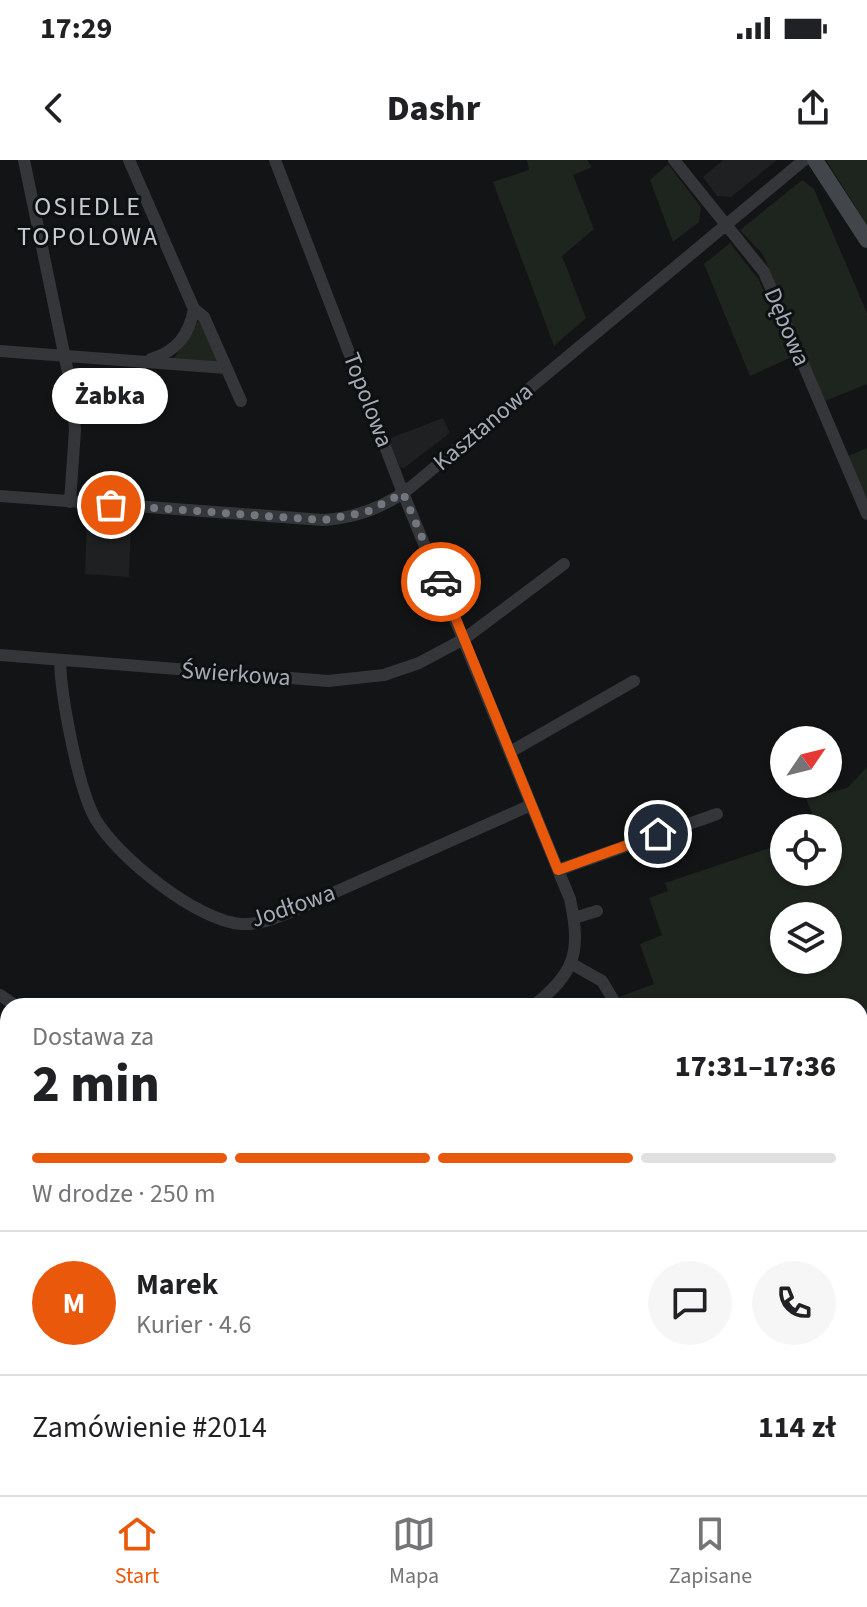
<!DOCTYPE html>
<html lang="pl">
<head>
<meta charset="utf-8">
<style>
	body { margin:0; font-family:"Source Sans 3",sans-serif; background:#f6f6f6; color:#202124; height:100vh; display:flex; flex-direction:column; font-size:30px; white-space:nowrap }
	* { box-sizing:border-box; margin:0 }
	p { font-size:26px; color:#757577 }
	.icon { flex:none; width:44px; height:44px; fill:none; stroke:currentColor; stroke-width:2; stroke-linecap:round; stroke-linejoin:round }
	.map { position:relative; flex:1; overflow:hidden }
	.panel { position:absolute; left:0px; top:838px; width:868px; height:498px; display:flex; flex-direction:column; background:#fff; border-radius:24px 24px 0 0; box-shadow:0 2px 6px #0004 }
	.panel>* { flex:none }
	.needle { width:52px; rotate:55deg }
	.tools { position:absolute; left:770px; top:566px; display:grid; gap:16px }
	.tools a { display:grid; place-items:center; width:72px; height:72px; border-radius:50%; background:#fff; box-shadow:0 2px 6px #0004; font-size:40px }
	.pin { position:absolute; display:grid; place-items:center; width:68px; height:68px; color:#fff; margin:-34px; border:4px solid #fff; border-radius:50%; box-shadow:0 2px 8px #0007 }
	.courier { position:absolute; display:grid; place-items:center; width:80px; height:80px; margin:-40px; border:6px solid #ea580c; border-radius:50%; background:#fff; color:#222; box-shadow:0 2px 10px #0007 }
	.bubble { position:absolute; height:56px; border-radius:28px; background:#fff; box-shadow:0 2px 6px #0004; font-size:26px; font-weight:800; line-height:56px; text-align:center }
	.overview em { font-style:normal; font-weight:800 }
	.overview div { display:flex; flex-direction:column-reverse }
	.overview { display:flex; align-items:center; justify-content:space-between; height:136px; padding:0 32px }
	h1 { font-size:52px; font-weight:800; line-height:60px }
	.bar { display:grid; grid-template-columns:repeat(4,1fr); gap:12px 8px; align-content:center; height:96px; padding:0 32px }
	.bar i { height:10px; border-radius:6px; background:#e0e0e0 }
	.bar .on { background:#ea580c }
	.bar p { grid-column:span 4 }
	.line { display:flex; align-items:center; gap:20px; padding:0 32px; border-top:2px solid #e0e0e0 }
	.line div { flex:1 }
	.round { display:grid; place-items:center; flex:none; width:84px; height:84px; border-radius:42px; background:#f6f6f6 }
	.status { display:flex; justify-content:space-between; align-items:center; height:56px; padding:0 40px; background:#fff; direction:ltr }
	.status svg { height:22px; fill:currentColor }
	header { display:flex; justify-content:space-between; align-items:center; height:104px; padding:0 32px; background:#fff; font-size:36px; font-weight:800 }
	.tab-bar { display:flex; justify-content:space-around; align-items:center; height:112px; border-top:2px solid #e0e0e0; background:#fff; font-size:22px; color:#757577 }
	.tab-bar a { display:grid; justify-items:center; gap:4px }
	.tab-bar .on { color:#ea580c }
	.map>svg:first-child { display:block }
	.built { fill:#1f2022 }
	.green { fill:#1d251e; fill-rule:evenodd }
	.lines { fill:none; stroke-linecap:round; stroke-linejoin:round }
	.stream { stroke:#293339; stroke-width:3 }
	.street { stroke:#34363a; stroke-width:12 }
	.secondary { stroke:#42454a; stroke-width:16 }
	.done { stroke:#72767e; stroke-width:8; stroke-dasharray:0 14.4 }
	.route { stroke:#ea580c; stroke-width:10 }
	.labels { text-anchor:middle; dominant-baseline:central; stroke-width:6; stroke-linejoin:round; paint-order:stroke }
	.street-label { font-size:24px; fill:#a5abb6; stroke:#0e0f10 }
	.neighbourhood-label { font-size:26px; letter-spacing:2px; fill:#c6cad2; stroke:#0e0f10 }
</style>
</head>
<body>
<div class="status"><b>17:29</b><svg viewBox="0 0 49 12"><path d="M0 12V9h3v3zM5 12V6h3v6zM10 12V3h3v9zM15 12V0h3v12zM26 1h20v11H26zM47 4h2v5h-2z"/></svg></div>
<header><svg class="icon" aria-label="back" viewBox="0 0 24 24"><path d="M15 5l-7 7 7 7"/></svg>Dashr<svg class="icon" aria-label="share" viewBox="0 0 24 24"><path d="M12 15V3M7 8l5-5 5 5M5 13v7h14v-7"/></svg></header>
<div class="map">
<svg width="867" height="1335" viewBox="0 0 867 1335">
	<rect width="100%" height="100%" fill="#131415"/>
	<!-- built -->
	<path class="built" d="M723 0H777L731 37 717 36 703 17Z
		M443 258 450 273 404 308 400 307 388 279Z
		M87 361 131 364 129 417 85 414Z"/>
	<!-- green -->
	<path class="green" d="M527 0H587L592 7 573 15 594 69 562 96 586 158 554 186 493 22 529 10Z
		M826 0H867V65Z
		M668 4 701 47 699 62 673 82 650 20Z
		M802 20 814 29 867 153V224L825 241 763 95 740 70Z
		M730 83 759 120 792 197 750 216 704 104Z
		M199 160 219 202 173 200Z
		M867 288V339L848 296Z
		M867 607V1335H774L771 1328H860V846H623L619 837 654 824 640 784 662 775 649 738 668 731 665 723 784 683V712H828V668H819L806 639 847 628ZM784 756H828V800H784Z
		M8 1007V1328H693L696 1335H0V1011Z"/>
	<g class="lines">
		<!-- stream -->
		<path class="stream" d="M860 853 867 850"/>
		<!-- street -->
		<path class="street" d="M24 0 72 232 75 270 70 342
			M129 0 194 149 204 157 241 241
			M275 0 403 333 570 739C581 791 576 813 533 846
			M674 0 764 112 867 354
			M0 191 226 208
			M151 199C177 191 189 175 194 149
			M0 336 323 360C356 358 384 348 411 327L804 0
			M0 495 328 521 384 515 419 503 464 479 564 404
			M60 500C61 537 78 629 96 660 118 697 197 761 241 764 258 765 272 759 288 753L531 645
			M510 592 634 521
			M558 710 717 654
			M574 758 597 751
			M572 804 602 821 617 846
			M0 835 16 846
			M0 936 8 931"/>
		<!-- secondary -->
		<path class="secondary" d="M815 0 867 80"/>
	</g>
	<g class="lines">
		<!-- done -->
		<path class="done" d="M111 345 323 360 367 352 403 333 441 422"/>
		<!-- route -->
		<path class="route" d="M441 422 558 710 658 674"/>
	</g>
	<g class="labels">
		<!-- street labels -->
		<g class="street-label">
			<text transform="translate(787 167) rotate(67)">Dębowa</text>
			<text transform="translate(368 240) rotate(69)">Topolowa</text>
			<text transform="translate(483 267) rotate(-40)">Kasztanowa</text>
			<text transform="translate(236 514) rotate(4)">Świerkowa</text>
			<text transform="translate(293 746) rotate(-19)">Jodłowa</text>
		</g>
		<!-- neighbourhood labels -->
		<g class="neighbourhood-label">
			<text x="88" y="46">OSIEDLE<tspan x="88" dy="30">TOPOLOWA</tspan></text>
		</g>
	</g>
</svg>
<div class="tools">
<a><svg class="needle" viewBox="-14 -14 28 28"><path d="M0-13l5 13h-10z" fill="#e53935"/><path d="M0 13l5-13h-10z" fill="#757577"/></svg></a>
<a><svg class="icon" aria-label="locate" viewBox="0 0 24 24"><circle cx="12" cy="12" r="6"/><path d="M12 2v4M12 18v4M2 12h4M18 12h4"/></svg></a>
<a><svg class="icon" aria-label="layers" viewBox="0 0 24 24"><path d="M12 4l9 5-9 5-9-5zM3 14l9 5 9-5"/></svg></a>
</div>
<div class="pin" style="left:111px;top:345px;background:#ea580c"><svg class="icon" aria-label="bag" viewBox="0 0 24 24"><path d="M5 8h14l-1 12H6zM9 8a3 3 0 0 1 6 0"/></svg></div>
<div class="pin" style="left:658px;top:674px;background:#1f2937"><svg class="icon" aria-label="home" viewBox="0 0 24 24"><path d="M3 11l9-7 9 7M6 9v11h12V9"/></svg></div>
<div class="courier" style="left:441px;top:422px"><svg class="icon" aria-label="car" viewBox="0 0 24 24"><path d="M5 17H2v-5l4-1 3-4h7l3 4 3 1v5h-3M9 17h6M6 11h13"/><circle cx="7" cy="17" r="2"/><circle cx="17" cy="17" r="2"/></svg></div>
<div class="bubble" style="left:52px;top:208px;width:116px">Żabka</div>
<section class="panel">
<div class="overview"><div><h1>2 min</h1><p>Dostawa za</p></div><em>17:31–17:36</em></div>
<div class="bar"><i class="on"></i><i class="on"></i><i class="on"></i><i></i><p>W drodze · 250 m</p></div>
<div class="line" style="height:144px"><b class="round" style="background:#ea580c;color:#fff">M</b><div><b>Marek</b><p>Kurier · 4.6</p></div><a class="round"><svg class="icon" aria-label="chat" viewBox="0 0 24 24"><path d="M4 5h16v11H9l-5 4z"/></svg></a><a class="round"><svg class="icon" aria-label="phone" viewBox="0 0 24 24"><path d="M5 4h4l2 5-3 2q2 4 5 5l2-3 5 2v4C11 20 4 13 5 4z"/></svg></a></div>
<div class="line" style="height:104px"><div>Zamówienie #2014</div><b>114 zł</b></div>
</section>
</div>
<nav class="tab-bar">
<a class="on"><svg class="icon" aria-label="home" viewBox="0 0 24 24"><path d="M3 11l9-7 9 7M6 9v11h12V9"/></svg>Start</a>
<a><svg class="icon" aria-label="map" viewBox="0 0 24 24"><path d="M3 6l6-2 6 2 6-2v14l-6 2-6-2-6 2zM9 4v14M15 6v14"/></svg>Mapa</a>
<a><svg class="icon" aria-label="saved" viewBox="0 0 24 24"><path d="M7 4h10v16l-5-4-5 4z"/></svg>Zapisane</a>
</nav>
</body>
</html>
